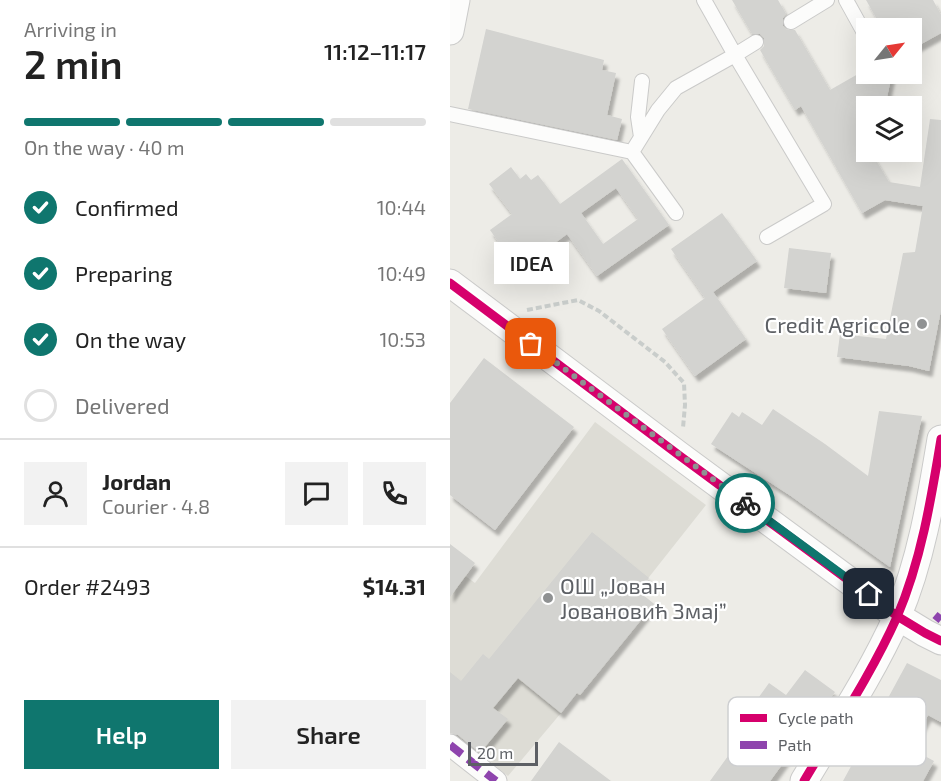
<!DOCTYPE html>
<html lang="en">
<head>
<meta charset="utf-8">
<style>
	body { margin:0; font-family:"Exo 2",sans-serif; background:#f2f2f2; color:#222; height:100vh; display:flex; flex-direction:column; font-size:22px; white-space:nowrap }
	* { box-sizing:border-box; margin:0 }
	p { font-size:20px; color:#767676 }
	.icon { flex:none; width:33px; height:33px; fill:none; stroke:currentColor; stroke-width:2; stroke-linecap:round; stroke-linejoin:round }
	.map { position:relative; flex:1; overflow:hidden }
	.panel { display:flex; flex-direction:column; background:#fff; width:450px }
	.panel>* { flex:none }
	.needle { width:39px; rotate:60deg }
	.fabs { position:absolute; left:406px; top:18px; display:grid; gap:12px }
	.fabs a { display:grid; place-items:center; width:66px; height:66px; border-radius:0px; background:#fff; box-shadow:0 6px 24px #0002; font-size:30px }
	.scale { position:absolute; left:18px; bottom:15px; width:70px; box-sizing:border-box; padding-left:6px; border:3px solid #5d6065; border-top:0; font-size:16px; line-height:21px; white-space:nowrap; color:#5d6065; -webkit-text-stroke:4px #fff; paint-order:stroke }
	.pin { position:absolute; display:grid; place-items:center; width:51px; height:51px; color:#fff; margin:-26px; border-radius:12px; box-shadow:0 3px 9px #0006 }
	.courier { position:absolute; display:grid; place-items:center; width:60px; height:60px; margin:-30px; border:4px solid #0f766e; border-radius:50%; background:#fff; color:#222; box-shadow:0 2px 8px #0007 }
	.bubble { position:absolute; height:42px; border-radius:0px; background:#fff; box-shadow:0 6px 24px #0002; font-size:20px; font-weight:600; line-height:42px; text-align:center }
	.summary em { font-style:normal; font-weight:600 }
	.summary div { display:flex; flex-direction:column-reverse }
	.summary { display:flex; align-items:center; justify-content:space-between; height:102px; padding:0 24px }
	h1 { font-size:39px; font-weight:600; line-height:45px }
	.bar { display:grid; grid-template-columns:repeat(4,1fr); gap:9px 6px; align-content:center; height:72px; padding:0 24px }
	.bar i { height:8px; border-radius:4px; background:#e0e0e0 }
	.bar .active { background:#0f766e }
	.bar p { grid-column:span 4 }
	.line { display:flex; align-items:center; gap:15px; padding:0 24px; border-top:2px solid #e0e0e0 }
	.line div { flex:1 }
	.round { display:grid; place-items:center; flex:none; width:63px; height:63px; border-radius:0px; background:#f2f2f2 }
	ol { padding:0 24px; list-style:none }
	li { display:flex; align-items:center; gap:18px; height:66px }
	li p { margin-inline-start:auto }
	li .icon { padding:6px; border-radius:50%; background:#0f766e; color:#fff; stroke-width:4 }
	li:last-child { color:#767676 }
	li i { width:33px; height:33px; border:3px solid #e0e0e0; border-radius:50% }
	.button { display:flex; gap:12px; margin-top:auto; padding:12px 24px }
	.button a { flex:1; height:69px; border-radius:0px; background:#0f766e; color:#fff; font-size:24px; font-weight:600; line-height:69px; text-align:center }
	.button a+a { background:#f2f2f2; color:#222 }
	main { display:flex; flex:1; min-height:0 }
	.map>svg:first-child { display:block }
	.education { fill:#dddcd5 }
	.building { fill:#d3d3d0; fill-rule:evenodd; filter:url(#shadow) }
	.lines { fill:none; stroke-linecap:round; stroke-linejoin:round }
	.service-casing { stroke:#cacac9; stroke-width:16 }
	.pedestrian-casing { stroke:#cacac9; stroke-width:23 }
	.minor-casing { stroke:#cacac9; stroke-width:29 }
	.path { stroke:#c9cdcb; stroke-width:4; stroke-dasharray:6 3; stroke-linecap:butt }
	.service { stroke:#fcfcfb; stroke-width:14 }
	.pedestrian { stroke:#fcfcfb; stroke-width:21 }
	.minor { stroke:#fcfcfb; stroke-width:27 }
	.quiet { stroke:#8e44ad; stroke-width:8; stroke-dasharray:15 8; stroke-linecap:butt }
	.cycleway-casing { stroke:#fff; stroke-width:13 }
	.cycleway { stroke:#d6006c; stroke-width:9 }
	.done { stroke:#8f9192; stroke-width:6; stroke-dasharray:0 10.8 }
	.route { stroke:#0f766e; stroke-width:8 }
	.poi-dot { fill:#8f9192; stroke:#fff; stroke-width:2 }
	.labels { text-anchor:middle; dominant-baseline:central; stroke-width:4.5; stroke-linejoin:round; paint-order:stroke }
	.poi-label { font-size:22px; fill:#5d6065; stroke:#fff; text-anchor:end }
	.key { fill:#fff; stroke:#cecfd1; stroke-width:1.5 }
	.key-label { font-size:16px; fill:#5d6065 }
</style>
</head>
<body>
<main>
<section class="panel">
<div class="summary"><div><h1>2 min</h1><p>Arriving in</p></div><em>11:12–11:17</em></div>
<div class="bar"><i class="active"></i><i class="active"></i><i class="active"></i><i></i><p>On the way · 40 m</p></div>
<ol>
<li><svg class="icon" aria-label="check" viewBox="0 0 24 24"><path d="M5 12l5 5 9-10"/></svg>Confirmed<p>10:44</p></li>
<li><svg class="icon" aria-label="check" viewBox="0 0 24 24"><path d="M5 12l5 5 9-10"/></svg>Preparing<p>10:49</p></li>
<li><svg class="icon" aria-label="check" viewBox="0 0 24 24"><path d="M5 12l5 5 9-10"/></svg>On the way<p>10:53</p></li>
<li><i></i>Delivered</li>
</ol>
<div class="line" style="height:108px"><a class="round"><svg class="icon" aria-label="person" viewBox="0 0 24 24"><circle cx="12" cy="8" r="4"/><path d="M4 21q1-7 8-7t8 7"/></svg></a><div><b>Jordan</b><p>Courier · 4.8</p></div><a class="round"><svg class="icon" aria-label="chat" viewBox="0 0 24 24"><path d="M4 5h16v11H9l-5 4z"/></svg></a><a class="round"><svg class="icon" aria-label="phone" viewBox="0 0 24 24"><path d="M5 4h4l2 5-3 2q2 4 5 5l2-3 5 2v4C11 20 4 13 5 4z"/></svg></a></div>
<div class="line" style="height:78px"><div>Order #2493</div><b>$14.31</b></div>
<div class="button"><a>Help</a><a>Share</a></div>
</section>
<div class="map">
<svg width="491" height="781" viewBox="0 0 491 781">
	<defs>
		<filter id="shadow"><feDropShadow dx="3.5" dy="6" stdDeviation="1.5" flood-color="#0004"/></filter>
	</defs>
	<rect width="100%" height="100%" fill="#edece7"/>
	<!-- education -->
	<path class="education" d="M145 422 256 505 188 591 204 604 130 695 127 694 58 776 0 729V565L25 583Z"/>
	<!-- building -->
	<path class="building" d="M282 0H328L336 14 333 18V26L337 30H345L380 90 408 74H442L435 106H417V152H421L439 182 470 187 480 119 491 120V310L479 371 459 366 387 357 390 334 436 339 453 253 465 252 473 206 435 200 412 213 351 106 345 110 310 50 314 46V38L310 34H302Z
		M416 0H483L491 15V33L462 49V28H432Z
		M36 29 154 60 152 70 166 73 157 115 172 119 167 140 18 109Z
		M172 159 219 225 147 276 117 234 71 268 62 255 59 257 40 230 62 214 39 184 61 167 70 179 76 174 81 180 88 175 110 204ZM166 188 188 219 153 244 131 213Z
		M272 213 307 261 263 292 296 339 245 376 212 329 255 298 221 249Z
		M339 248 381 253 376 293 334 288Z
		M34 358 124 427 45 530 0 495V403Z
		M323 409 375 444 418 476 429 411 472 416 440 567 341 496 261 444 282 412 289 417 292 412 312 425Z
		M142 532 199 578 188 591 204 604 130 695 127 693 111 713 68 678 43 708 58 719 30 753 8 735 0 733V672L11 681 33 654 39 659Z
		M0 544 25 563 0 597Z
		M457 663 491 680V722L478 715 460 748 484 761 473 781H393Z
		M355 670 385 692 320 781H260L299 727 291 722 319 683 336 695Z
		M109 742 161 781H81Z"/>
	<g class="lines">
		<defs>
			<path id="service" d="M254 0 285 55 306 42
				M396 0 417 38
				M341 22 377 0
				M0 114 182 152 208 110 226 88 285 55 374 204 317 237
				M191 137 188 117 192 81
				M182 152 226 213"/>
			<path id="pedestrian" d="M0 745 46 781"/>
			<path id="minor" d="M0 31 6 0
				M0 283 230 456 447 616 475 633 491 641
				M354 781C386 727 421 675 447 617 471 561 481 500 491 439"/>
		</defs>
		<!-- service casing -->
		<use href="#service" class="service-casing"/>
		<!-- pedestrian casing -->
		<use href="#pedestrian" class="pedestrian-casing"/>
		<!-- minor casing -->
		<use href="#minor" class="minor-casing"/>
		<!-- path -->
		<path class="path" d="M77 310 128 300 149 311 215 362 234 383 235 405 233 428"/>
		<!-- service -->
		<use href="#service" class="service"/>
		<!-- pedestrian -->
		<use href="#pedestrian" class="pedestrian"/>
		<!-- minor -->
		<use href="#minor" class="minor"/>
		<!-- quiet -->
		<path class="quiet" d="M485 615 491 620
			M0 745 46 781"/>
		<defs>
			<path id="cycleway" d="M0 283 230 456 447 616 475 633 491 641
				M354 781C386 727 421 675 447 617 471 561 481 500 491 439"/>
		</defs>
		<!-- cycleway casing -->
		<use href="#cycleway" class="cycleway-casing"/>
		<!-- cycleway -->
		<use href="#cycleway" class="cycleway"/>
	</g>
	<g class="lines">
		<!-- done -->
		<path class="done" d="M81 344 295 503"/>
		<!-- route -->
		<path class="route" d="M295 503 419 594"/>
	</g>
	<!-- markers -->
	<g class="poi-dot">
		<circle cx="472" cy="324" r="6"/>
		<circle cx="98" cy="598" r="6"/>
	</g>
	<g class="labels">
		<!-- poi labels -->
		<g class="poi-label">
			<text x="460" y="324">Credit Agricole</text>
			<text x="110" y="585" text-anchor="start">ОШ „Јован<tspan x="110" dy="25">Јовановић Змај”</tspan></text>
		</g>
	</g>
	<!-- legend -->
	<rect x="278" y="697" width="198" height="69" rx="9" class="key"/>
	<rect x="290" y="714" width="27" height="8" fill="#d6006c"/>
	<rect x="290" y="741" width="27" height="8" fill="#8e44ad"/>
	<g class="key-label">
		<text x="328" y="724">Cycle path</text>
		<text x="328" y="751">Path</text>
	</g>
</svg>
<div class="fabs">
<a><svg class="needle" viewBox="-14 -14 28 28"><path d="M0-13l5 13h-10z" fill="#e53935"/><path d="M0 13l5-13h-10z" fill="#767676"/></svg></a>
<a><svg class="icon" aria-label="layers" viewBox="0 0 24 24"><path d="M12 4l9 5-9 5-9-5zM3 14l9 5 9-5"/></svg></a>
</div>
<div class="scale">20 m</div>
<div class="pin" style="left:81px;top:344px;background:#ea580c"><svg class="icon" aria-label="bag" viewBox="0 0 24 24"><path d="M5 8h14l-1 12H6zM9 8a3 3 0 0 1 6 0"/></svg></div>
<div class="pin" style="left:419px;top:594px;background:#1f2937"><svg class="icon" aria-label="home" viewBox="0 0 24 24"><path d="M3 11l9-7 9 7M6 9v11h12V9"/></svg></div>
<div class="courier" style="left:295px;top:503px"><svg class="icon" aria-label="bike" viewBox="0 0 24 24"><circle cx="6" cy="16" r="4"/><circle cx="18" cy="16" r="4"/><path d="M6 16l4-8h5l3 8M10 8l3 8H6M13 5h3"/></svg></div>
<div class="bubble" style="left:44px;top:242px;width:75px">IDEA</div>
</div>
</main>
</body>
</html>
